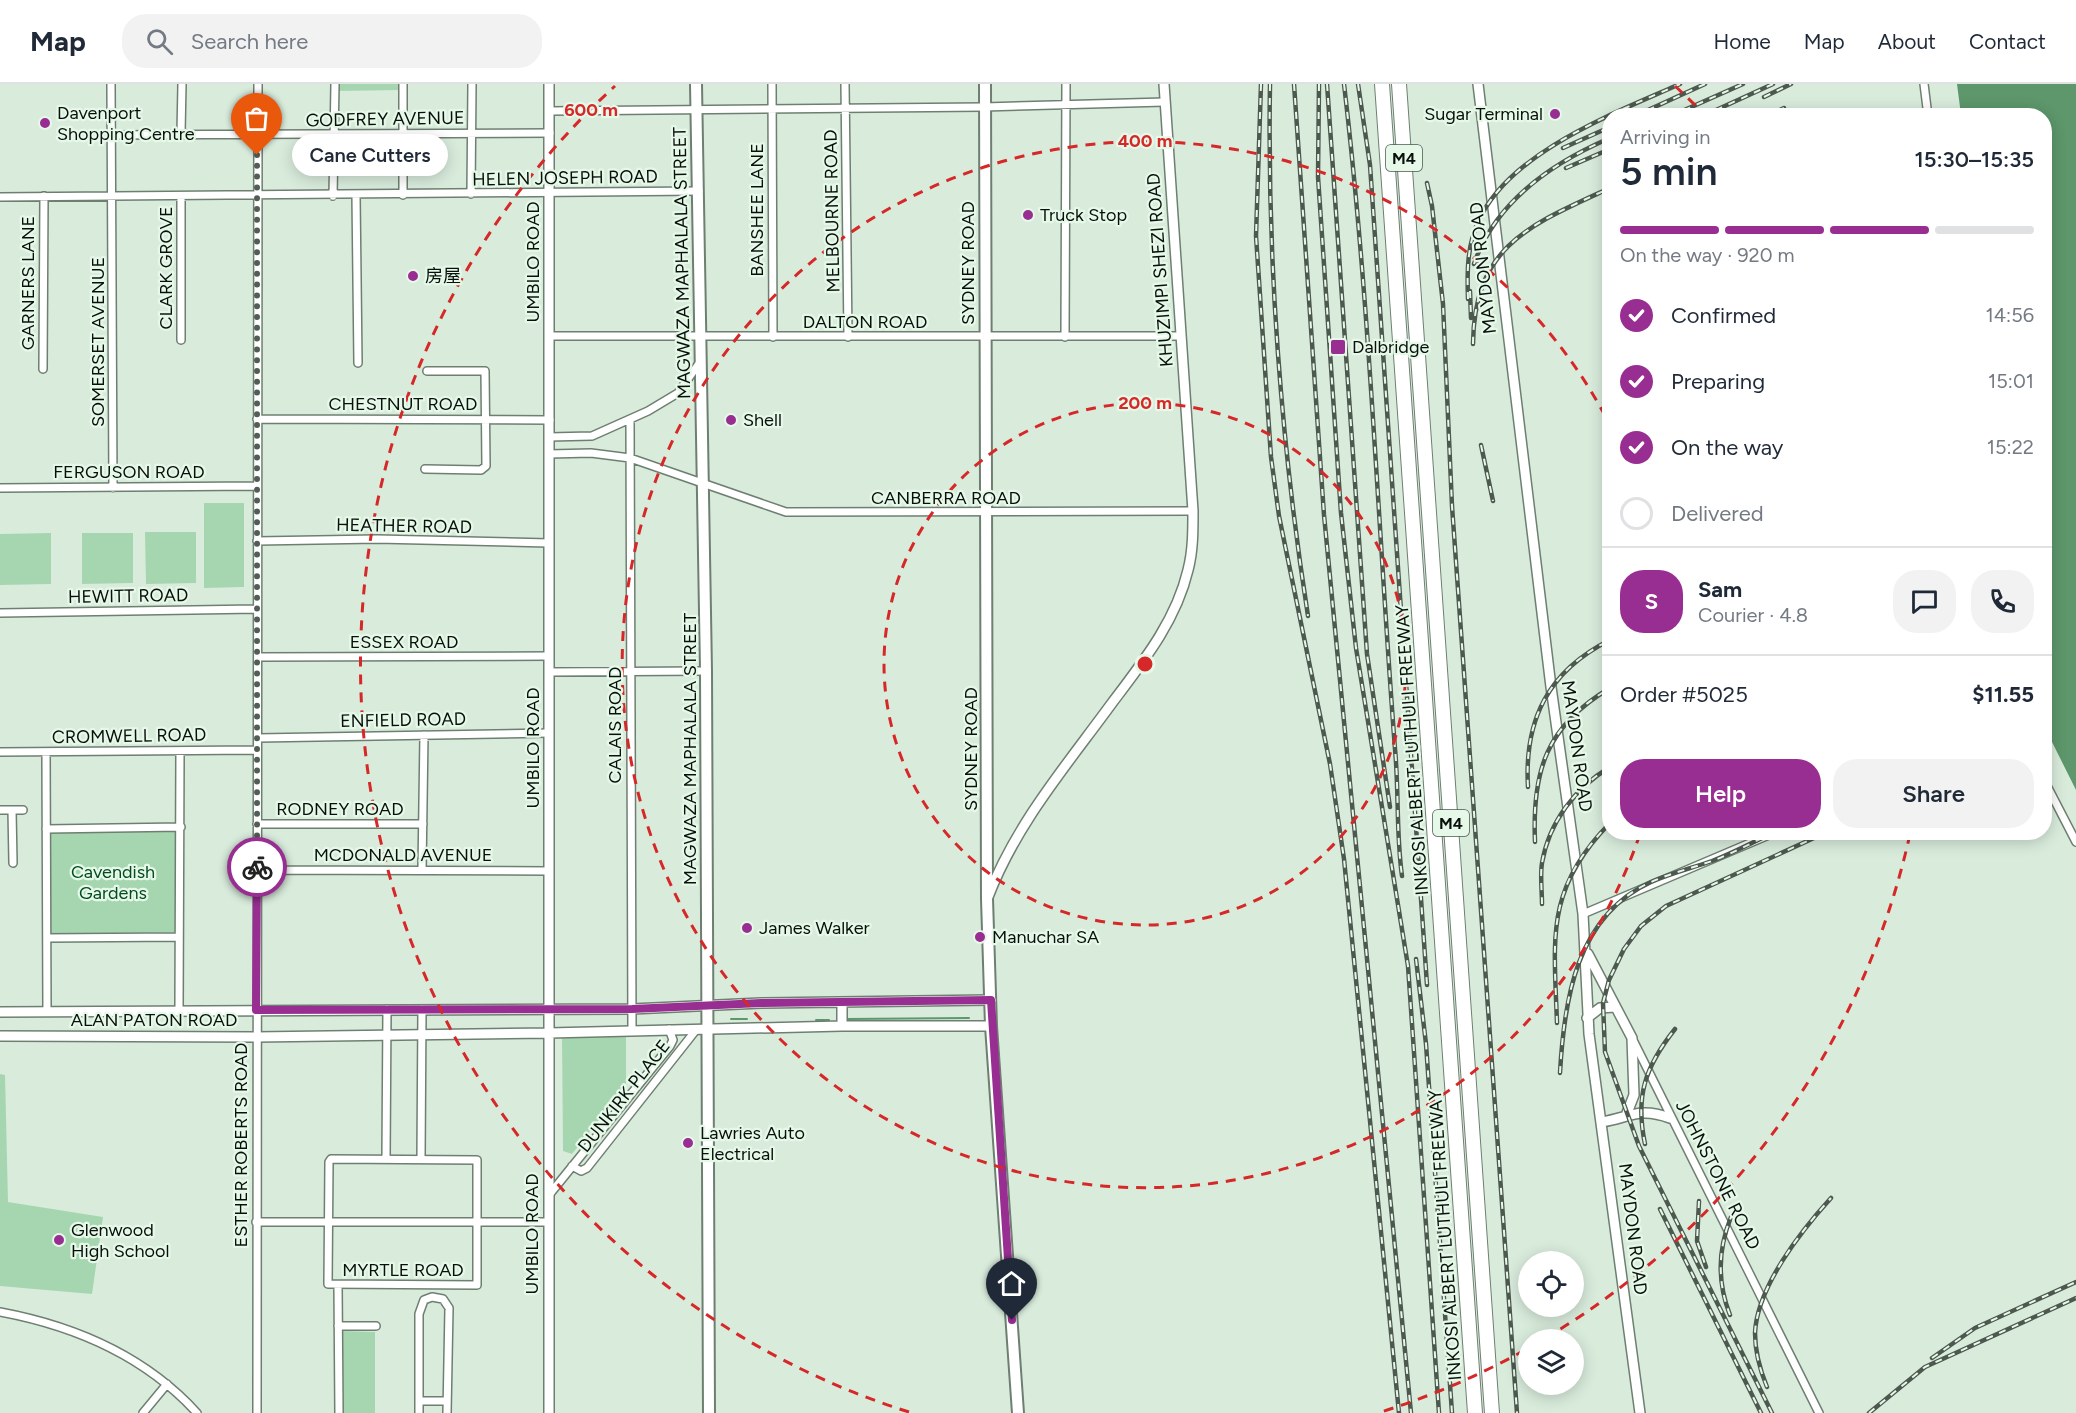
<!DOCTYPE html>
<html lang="en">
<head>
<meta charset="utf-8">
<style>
	body { margin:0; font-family:Figtree,"Noto Sans SC",sans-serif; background:#f2f2f3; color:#1f2937; height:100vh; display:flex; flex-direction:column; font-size:22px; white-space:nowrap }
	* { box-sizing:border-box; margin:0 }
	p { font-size:20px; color:#747a83 }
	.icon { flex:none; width:33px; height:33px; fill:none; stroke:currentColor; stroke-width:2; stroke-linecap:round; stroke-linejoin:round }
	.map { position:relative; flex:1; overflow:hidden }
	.drawer { position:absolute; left:1602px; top:24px; width:450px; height:732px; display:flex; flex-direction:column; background:#fff; border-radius:24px; box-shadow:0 3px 15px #0003 }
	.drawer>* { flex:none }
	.controls { position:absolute; left:1518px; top:1167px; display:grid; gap:12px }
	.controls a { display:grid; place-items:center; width:66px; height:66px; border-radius:50%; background:#fff; box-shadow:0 3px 15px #0003; font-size:30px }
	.pin { position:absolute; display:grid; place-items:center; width:51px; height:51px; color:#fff; margin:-62px -26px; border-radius:50% 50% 50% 0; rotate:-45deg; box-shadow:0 0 6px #0007 }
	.pin .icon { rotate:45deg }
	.courier { position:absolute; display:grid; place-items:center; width:60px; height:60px; margin:-30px; border:4px solid #982e91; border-radius:50%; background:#fff; color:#222; box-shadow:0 2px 8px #0007 }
	.bubble { position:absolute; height:42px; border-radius:21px; background:#fff; box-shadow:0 3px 15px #0003; font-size:20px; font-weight:600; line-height:42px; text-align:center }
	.overview em { font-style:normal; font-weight:600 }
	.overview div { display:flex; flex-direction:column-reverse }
	.overview { display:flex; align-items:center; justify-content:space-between; height:102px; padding:0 18px }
	h1 { font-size:39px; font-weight:600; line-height:45px }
	.bar { display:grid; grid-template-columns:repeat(4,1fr); gap:9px 6px; align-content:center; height:72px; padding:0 18px }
	.bar i { height:8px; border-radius:4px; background:#e0e1e3 }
	.bar .selected { background:#982e91 }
	.bar p { grid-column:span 4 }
	.line { display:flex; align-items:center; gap:15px; padding:0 18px; border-top:2px solid #e0e1e3 }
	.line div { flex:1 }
	.round { display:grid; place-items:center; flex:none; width:63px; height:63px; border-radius:24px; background:#f2f2f3 }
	ol { padding:0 18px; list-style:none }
	li { display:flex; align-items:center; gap:18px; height:66px }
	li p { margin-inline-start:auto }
	li .icon { padding:6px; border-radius:50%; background:#982e91; color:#fff; stroke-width:4 }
	li:last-child { color:#747a83 }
	li i { width:33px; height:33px; border:3px solid #e0e1e3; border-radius:50% }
	.primary-button { display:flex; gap:12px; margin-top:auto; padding:12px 18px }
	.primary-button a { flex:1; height:69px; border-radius:24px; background:#982e91; color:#fff; font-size:24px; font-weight:600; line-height:69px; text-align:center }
	.primary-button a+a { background:#f2f2f3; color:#1f2937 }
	header { display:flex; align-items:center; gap:36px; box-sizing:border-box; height:84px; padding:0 30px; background:#fff; border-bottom:2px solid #e0e1e3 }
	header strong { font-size:28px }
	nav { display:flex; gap:33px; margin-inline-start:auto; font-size:21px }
	.search { width:420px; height:54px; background:#f2f2f3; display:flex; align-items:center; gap:15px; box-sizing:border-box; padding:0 21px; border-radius:24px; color:#747a83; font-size:22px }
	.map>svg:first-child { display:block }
	.green { fill:#a6d6b0 }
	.water { fill:#5d976b }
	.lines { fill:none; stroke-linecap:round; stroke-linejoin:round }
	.stream { stroke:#5d976b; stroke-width:2 }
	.minor-casing { stroke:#6e7f71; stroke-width:10 }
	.tertiary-casing { stroke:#6e7f71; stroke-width:12 }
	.secondary-casing { stroke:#6e7f71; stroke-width:14 }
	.motorway-casing { stroke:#6e7f71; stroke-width:16 }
	.minor { stroke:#fff; stroke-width:7 }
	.tertiary { stroke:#fff; stroke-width:9 }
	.secondary { stroke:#fff; stroke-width:10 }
	.motorway { stroke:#fff; stroke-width:14 }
	.rail-casing { stroke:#4d584f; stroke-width:4.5 }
	.rail { stroke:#e6f9e9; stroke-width:2; stroke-dasharray:7; stroke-linecap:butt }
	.done { stroke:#525d54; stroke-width:6; stroke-dasharray:0 10.8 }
	.route { stroke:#982e91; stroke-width:8 }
	.ring { fill:none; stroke:#d62828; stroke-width:3; stroke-dasharray:10 8 }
	.poi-dot { fill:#982e91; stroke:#e6f9e9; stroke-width:2 }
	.labels { text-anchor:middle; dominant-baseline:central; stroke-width:4.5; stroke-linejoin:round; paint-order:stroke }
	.shield { fill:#e6f9e9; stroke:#4b564e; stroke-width:1.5 }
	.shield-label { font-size:16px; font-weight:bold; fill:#09100b }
	.poi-label { font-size:18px; fill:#09100b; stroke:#e6f9e9; text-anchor:start }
	.street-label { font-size:18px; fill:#09100b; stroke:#e6f9e9 }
	.park-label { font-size:18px; fill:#034b21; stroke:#e6f9e9 }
	.centre { fill:#d62828; stroke:#e6f9e9; stroke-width:3 }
	.ring-label { font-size:18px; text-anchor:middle; font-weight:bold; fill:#d62828; stroke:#e6f9e9; stroke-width:4.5; stroke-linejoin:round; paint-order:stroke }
</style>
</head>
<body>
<header>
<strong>Map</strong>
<div class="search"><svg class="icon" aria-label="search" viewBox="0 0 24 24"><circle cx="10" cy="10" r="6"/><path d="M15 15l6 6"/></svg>Search here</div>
<nav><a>Home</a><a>Map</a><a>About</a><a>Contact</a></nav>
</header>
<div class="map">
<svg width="2076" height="1329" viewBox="0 0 2076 1329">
	<rect width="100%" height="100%" fill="#d9ecdc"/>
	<!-- green -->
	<path class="green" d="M338 0H400V6L338 7Z
		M204 419H244V503L204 504Z
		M145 448H196V499L146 500Z
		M51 449V500L0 501V450Z
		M82 449H133V499L82 500Z
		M175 746 176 848 50 850 49 748Z
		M562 953H626V1002L572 1070 563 1067Z
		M0 990 5 991 8 1118 103 1133 92 1210 0 1202Z
		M341 1247 375 1248V1329H342Z"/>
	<!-- water -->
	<path class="water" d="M1957 0H2076V706L2045 644 2044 32 1961 31Z"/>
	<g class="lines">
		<!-- stream -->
		<path class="stream" d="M731 935H747
			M847 935 969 934
			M816 936H829"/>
		<defs>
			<path id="minor" d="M111 0 113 404
				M772 0 773 253
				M845 0 848 253
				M1924 0 1928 32
				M550 27 984 23 1165 18
				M181 49 182 0
				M112 51 550 49
				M471 110 472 0
				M356 111 358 279
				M403 111V0
				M181 112V256
				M333 112 335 0
				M0 113 699 107
				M550 252H1181
				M1065 253 1066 0
				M43 285 44 112
				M257 335 550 336
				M630 336 632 946
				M549 353 592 352 648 327 678 309 700 278
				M549 370 591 369 630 374 786 428 1193 427
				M425 385 481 386 486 382 485 287H427
				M0 404 257 402
				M257 457 377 455 549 459
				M0 529 257 525
				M258 573 549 572
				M549 588 706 587
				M258 654 549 649
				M0 668 257 666
				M46 668 47 927
				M2044 696 2076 758
				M0 726H23
				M12 726 13 779
				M257 740H423
				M46 745 181 743
				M257 786 549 787
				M422 786 424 651
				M1583 830 1776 748
				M47 854 179 853
				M179 927 180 667
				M1634 958 1819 1329
				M331 1075 477 1076V1201L328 1200 329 1078Z
				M386 1075 387 925
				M421 1075 422 925
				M572 1082 581 1087 587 1084 696 946
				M549 1111 670 962 673 956 669 945
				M256 1138H548
				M338 1201 339 1329
				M0 1228C75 1242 145 1272 197 1329
				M338 1242H376
				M419 1317H447
				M143 1329 167 1300
				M257 1329 258 0
				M419 1329V1230L424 1216 432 1213 443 1215 449 1224 447 1329"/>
			<path id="tertiary" d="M1478 0 1551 603 1583 830 1589 950 1640 1329
				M988 813C1016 740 1066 682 1112 619 1143 578 1176 537 1188 486 1193 467 1193 447 1193 427L1164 0
				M1588 870 1632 954 1634 1011 1627 1029
				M0 928 632 925 761 919 991 916
				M1587 934 1600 924 1615 923
				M842 942V919
				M0 952 256 953 549 949 842 942H991
				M1602 1038C1631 1033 1639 1023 1670 1034
				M549 1329V0"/>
			<path id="secondary" d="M696 0 706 587 709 1329
				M985 0 987 815 991 942 1018 1329"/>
			<path id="motorway" d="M1382 0 1475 1329
				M1399 0 1492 1329"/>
		</defs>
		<!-- minor casing -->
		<use href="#minor" class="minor-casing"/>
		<!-- tertiary casing -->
		<use href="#tertiary" class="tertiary-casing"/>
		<!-- secondary casing -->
		<use href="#secondary" class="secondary-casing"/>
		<!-- motorway casing -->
		<use href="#motorway" class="motorway-casing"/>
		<!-- minor -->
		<use href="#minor" class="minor"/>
		<!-- tertiary -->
		<use href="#tertiary" class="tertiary"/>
		<!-- secondary -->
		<use href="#secondary" class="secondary"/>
		<!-- motorway -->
		<use href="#motorway" class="motorway"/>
		<defs>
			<path id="rail" d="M1261 0 1256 152 1271 373 1279 432 1330 680 1344 775 1399 1329
				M1270 0C1267 174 1281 360 1308 532
				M1294 0 1324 431 1411 1329
				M1319 0 1318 93 1341 429 1356 564 1408 882 1439 1329
				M1327 0 1367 570 1390 723
				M1344 0C1370 221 1378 444 1395 665 1399 707 1396 749 1402 792
				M1358 0 1370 81 1427 901
				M1764 13 1791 0
				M1635 32 1705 0
				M1671 32 1743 0
				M1703 32 1773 0
				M1768 32 1784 24
				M1563 64 1610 43
				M1566 84 1610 65
				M1427 99 1432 122 1443 220 1452 422 1517 1329
				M1474 180C1495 118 1552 79 1610 54
				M1470 207 1471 234
				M1468 215C1467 188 1467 163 1478 138 1509 68 1615 29 1680 0
				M1473 260C1474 161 1530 141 1610 104
				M1481 361 1493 417
				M1528 703C1524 636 1548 587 1610 556
				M1535 758C1532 687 1546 642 1610 604
				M1542 820C1542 807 1540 792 1542 779 1549 738 1575 704 1610 683
				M1416 875 1426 960 1452 1329
				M1557 939C1554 854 1545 805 1610 739
				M1560 989C1564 916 1576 832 1651 798 1671 789 1692 784 1712 777 1733 769 1754 758 1774 748
				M1645 1060C1635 1012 1645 983 1675 945
				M1699 1117 1697 1157 1706 1183
				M1660 1125 1761 1329
				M1730 1231C1717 1198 1718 1165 1731 1133
				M1932 1274 1975 1244 2076 1198
				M1767 1303C1760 1286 1755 1268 1755 1249 1757 1203 1801 1147 1831 1114
				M1772 1329 1639 1062 1605 968 1603 919 1609 896 1624 865 1641 842 1666 822 1827 748
				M1869 1329 1925 1283 2076 1214"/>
		</defs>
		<!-- rail casing -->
		<use href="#rail" class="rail-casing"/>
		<!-- rail -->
		<use href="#rail" class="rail"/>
	</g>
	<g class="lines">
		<!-- done -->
		<path class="done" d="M257 71V783"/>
		<!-- route -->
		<path class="route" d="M257 783 256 926 632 925 761 919 991 916 1012 1236"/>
	</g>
	<!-- distance rings -->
	<g class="ring">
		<circle cx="1145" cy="580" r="261"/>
		<path d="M1640 750A523 523 0 1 1 1609 339"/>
		<path d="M1910 750A784 784 0 0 1 1549 1252M1525 1266A784 784 0 0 1 1381 1328M909 1328A784 784 0 0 1 615 2M1675 2A784 784 0 0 1 1704 30"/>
	</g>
	<!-- markers -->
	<g class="poi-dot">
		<circle cx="1555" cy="30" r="6"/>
		<circle cx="45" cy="39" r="6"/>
		<circle cx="1028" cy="131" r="6"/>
		<circle cx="413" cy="192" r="6"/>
		<rect x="1330" y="255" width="16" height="16" rx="3"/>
		<circle cx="731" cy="336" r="6"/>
		<circle cx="747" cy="844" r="6"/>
		<circle cx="980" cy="853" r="6"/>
		<circle cx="688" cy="1059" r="6"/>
		<circle cx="59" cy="1156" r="6"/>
	</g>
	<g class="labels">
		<!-- shield labels -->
		<g class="shield">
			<rect x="1386" y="61" width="36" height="26" rx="4.5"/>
			<rect x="1433" y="726" width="36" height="26" rx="4.5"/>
		</g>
		<g class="shield-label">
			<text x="1404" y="74">M4</text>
			<text x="1451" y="739">M4</text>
		</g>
		<!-- poi labels -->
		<g class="poi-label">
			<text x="57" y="29">Davenport<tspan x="57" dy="21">Shopping Centre</tspan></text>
			<text x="1543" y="30" text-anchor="end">Sugar Terminal</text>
			<text x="1040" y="131">Truck Stop</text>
			<text x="425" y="192">房屋</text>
			<text x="1352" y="263">Dalbridge</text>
			<text x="743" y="336">Shell</text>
			<text x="759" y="844">James Walker</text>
			<text x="992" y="853">Manuchar SA</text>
			<text x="700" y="1049">Lawries Auto<tspan x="700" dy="21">Electrical</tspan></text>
			<text x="71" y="1146">Glenwood<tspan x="71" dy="21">High School</tspan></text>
		</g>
		<!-- street labels -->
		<g class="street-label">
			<text transform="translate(385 35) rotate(-1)">GODFREY AVENUE</text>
			<text transform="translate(565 94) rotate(-1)">HELEN JOSEPH ROAD</text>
			<text transform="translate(757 126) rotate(-90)">BANSHEE LANE</text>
			<text transform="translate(832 127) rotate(-91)">MELBOURNE ROAD</text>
			<text transform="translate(533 178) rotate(-90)">UMBILO ROAD</text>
			<text transform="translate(682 179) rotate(-91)">MAGWAZA MAPHALALA STREET</text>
			<text transform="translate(968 179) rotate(-90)">SYDNEY ROAD</text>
			<text transform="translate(166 184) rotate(-90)">CLARK GROVE</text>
			<text transform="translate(1483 184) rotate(-96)">MAYDON ROAD</text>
			<text transform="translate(1160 186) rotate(-94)">KHUZIMPI SHEZI ROAD</text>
			<text transform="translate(28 199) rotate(-90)">GARNERS LANE</text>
			<text x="865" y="238">DALTON ROAD</text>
			<text transform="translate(98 258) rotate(-90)">SOMERSET AVENUE</text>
			<text x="403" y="320">CHESTNUT ROAD</text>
			<text x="129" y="388">FERGUSON ROAD</text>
			<text x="946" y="414">CANBERRA ROAD</text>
			<text transform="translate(404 442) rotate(1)">HEATHER ROAD</text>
			<text transform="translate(128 512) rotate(-1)">HEWITT ROAD</text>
			<text x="404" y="558">ESSEX ROAD</text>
			<text transform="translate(403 636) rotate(-1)">ENFIELD ROAD</text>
			<text transform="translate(615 641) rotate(-90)">CALAIS ROAD</text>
			<text transform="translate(129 652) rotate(-1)">CROMWELL ROAD</text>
			<text transform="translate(1577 662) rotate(82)">MAYDON ROAD</text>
			<text transform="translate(533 664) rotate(-90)">UMBILO ROAD</text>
			<text transform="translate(690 665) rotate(-90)">MAGWAZA MAPHALALA STREET</text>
			<text transform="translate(971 665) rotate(-90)">SYDNEY ROAD</text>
			<text transform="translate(1412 666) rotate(-94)">INKOSI ALBERT LUTHULI FREEWAY</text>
			<text x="340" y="725">RODNEY ROAD</text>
			<text x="403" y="771">MCDONALD AVENUE</text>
			<text x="154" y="936">ALAN PATON ROAD</text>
			<text transform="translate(624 1012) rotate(-52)">DUNKIRK PLACE</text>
			<text transform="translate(241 1061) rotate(-90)">ESTHER ROBERTS ROAD</text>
			<text transform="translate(1718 1091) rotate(63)">JOHNSTONE ROAD</text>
			<text transform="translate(1633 1145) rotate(83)">MAYDON ROAD</text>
			<text transform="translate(532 1150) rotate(-90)">UMBILO ROAD</text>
			<text transform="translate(1445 1151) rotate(-94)">INKOSI ALBERT LUTHULI FREEWAY</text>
			<text x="403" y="1186">MYRTLE ROAD</text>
		</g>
		<!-- park labels -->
		<g class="park-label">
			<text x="113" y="788">Cavendish<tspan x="113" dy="21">Gardens</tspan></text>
		</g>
	</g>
	<circle cx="1145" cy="580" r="9" class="centre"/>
	<g class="ring-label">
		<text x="591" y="32">600 m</text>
		<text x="1145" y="63">400 m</text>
		<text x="1145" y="325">200 m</text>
	</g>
</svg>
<div class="controls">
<a><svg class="icon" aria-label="locate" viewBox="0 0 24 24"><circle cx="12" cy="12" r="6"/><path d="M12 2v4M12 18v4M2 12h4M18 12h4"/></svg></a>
<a><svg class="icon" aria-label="layers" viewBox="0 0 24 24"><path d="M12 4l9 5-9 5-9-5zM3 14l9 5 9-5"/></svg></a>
</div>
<div class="pin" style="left:257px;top:71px;background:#ea580c"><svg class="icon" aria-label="bag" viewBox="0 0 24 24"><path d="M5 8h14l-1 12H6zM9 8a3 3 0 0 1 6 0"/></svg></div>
<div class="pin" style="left:1012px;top:1236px;background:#1f2937"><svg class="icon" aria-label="home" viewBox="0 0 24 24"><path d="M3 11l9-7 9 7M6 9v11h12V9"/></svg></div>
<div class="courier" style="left:257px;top:783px"><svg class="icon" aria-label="bike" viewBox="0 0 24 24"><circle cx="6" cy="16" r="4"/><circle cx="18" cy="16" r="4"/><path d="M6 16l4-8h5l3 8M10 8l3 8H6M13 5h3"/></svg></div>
<div class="bubble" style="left:292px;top:50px;width:156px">Cane Cutters</div>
<section class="drawer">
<div class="overview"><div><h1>5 min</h1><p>Arriving in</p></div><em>15:30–15:35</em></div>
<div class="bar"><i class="selected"></i><i class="selected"></i><i class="selected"></i><i></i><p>On the way · 920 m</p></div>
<ol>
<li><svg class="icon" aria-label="check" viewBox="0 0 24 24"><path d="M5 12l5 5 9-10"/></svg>Confirmed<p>14:56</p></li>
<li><svg class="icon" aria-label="check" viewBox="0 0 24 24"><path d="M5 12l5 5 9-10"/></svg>Preparing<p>15:01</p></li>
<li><svg class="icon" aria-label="check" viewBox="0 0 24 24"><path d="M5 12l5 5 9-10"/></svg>On the way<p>15:22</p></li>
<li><i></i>Delivered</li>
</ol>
<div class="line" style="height:108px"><b class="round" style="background:#982e91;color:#fff">S</b><div><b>Sam</b><p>Courier · 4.8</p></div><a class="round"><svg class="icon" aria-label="chat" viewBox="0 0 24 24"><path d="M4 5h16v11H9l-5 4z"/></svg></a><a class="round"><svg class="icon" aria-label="phone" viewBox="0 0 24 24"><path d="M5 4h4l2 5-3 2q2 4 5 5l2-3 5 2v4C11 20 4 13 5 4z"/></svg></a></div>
<div class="line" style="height:78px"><div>Order #5025</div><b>$11.55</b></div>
<div class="primary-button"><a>Help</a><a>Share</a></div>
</section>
</div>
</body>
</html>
